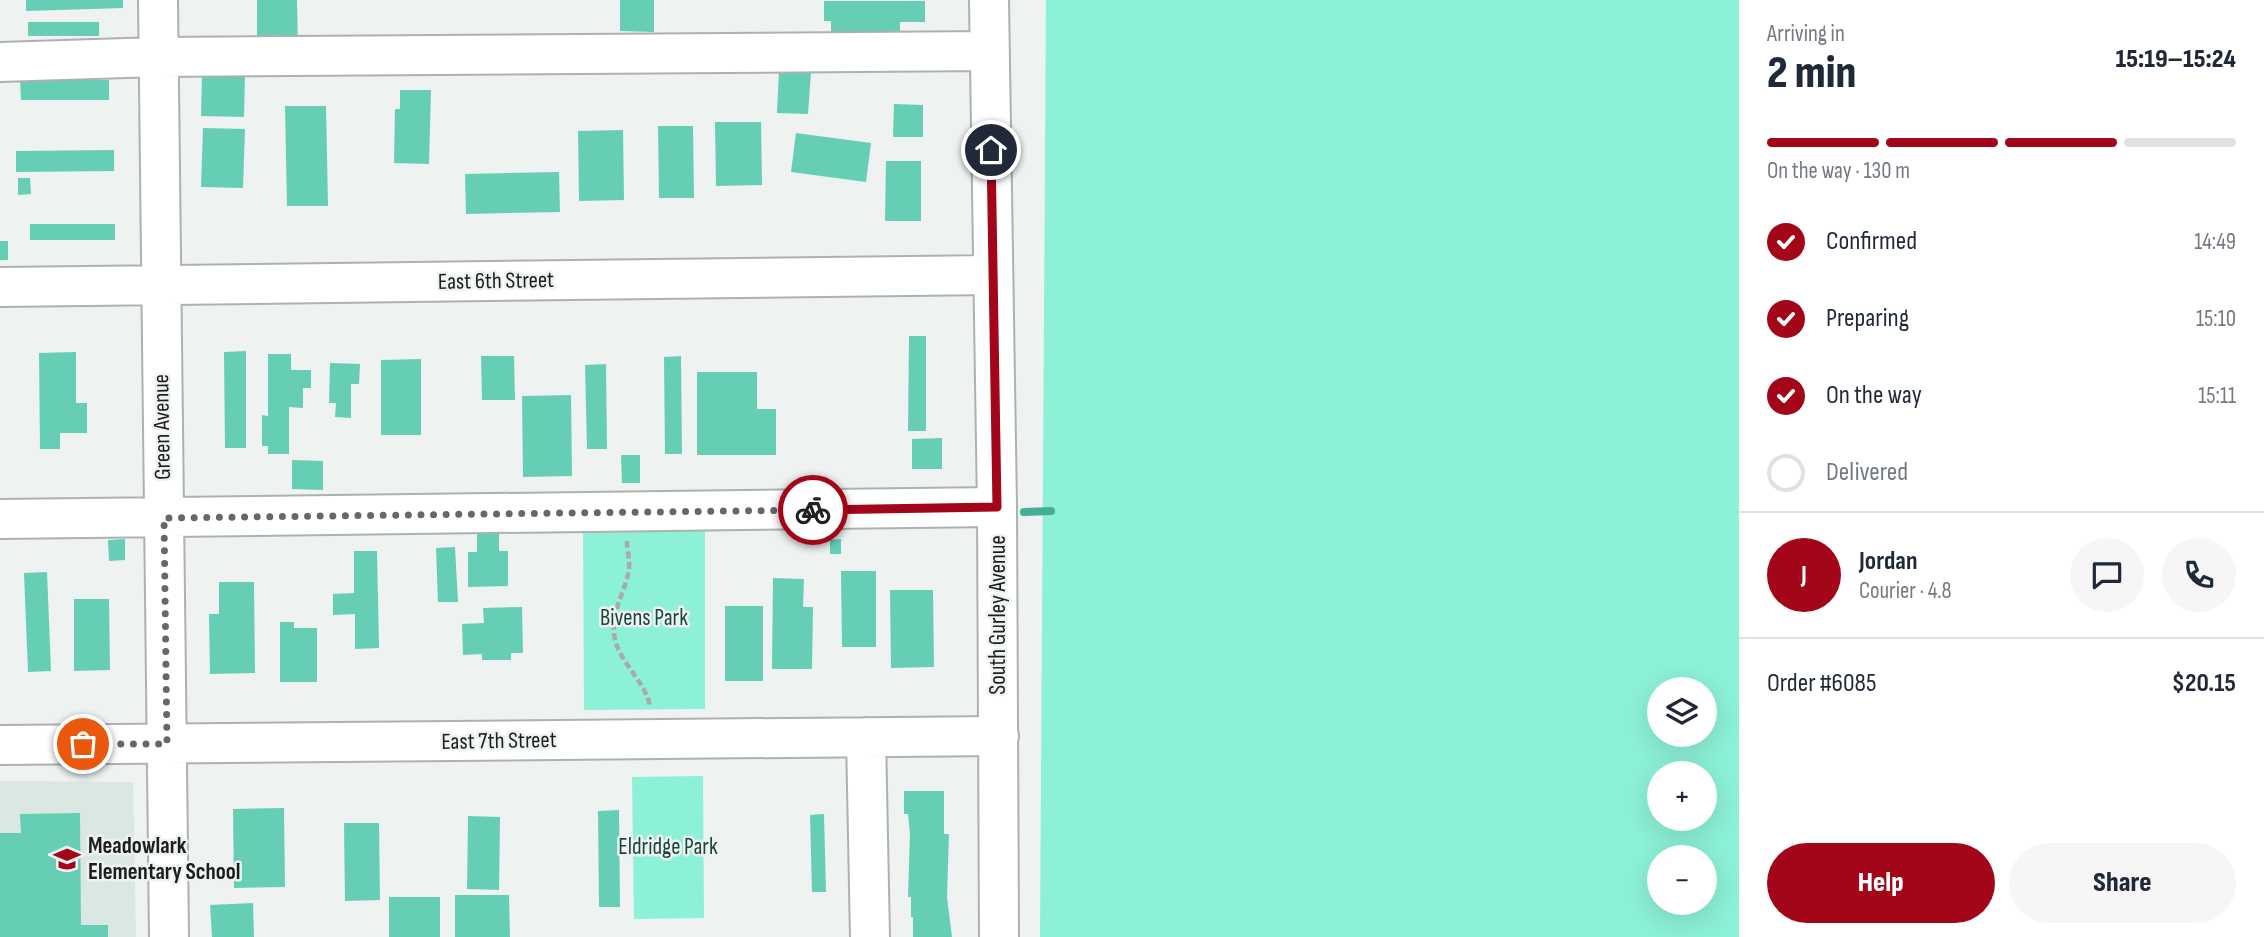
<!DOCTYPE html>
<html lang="en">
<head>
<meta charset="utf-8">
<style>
	body { margin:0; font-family:"Sofia Sans Condensed",sans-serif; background:#f6f6f7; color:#1f2937; height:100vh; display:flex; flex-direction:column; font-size:26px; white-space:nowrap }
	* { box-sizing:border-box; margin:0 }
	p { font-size:23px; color:#747a83 }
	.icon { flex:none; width:38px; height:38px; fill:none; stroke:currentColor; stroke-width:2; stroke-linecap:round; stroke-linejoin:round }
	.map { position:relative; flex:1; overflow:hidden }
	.side { display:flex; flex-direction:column; background:#fff; width:525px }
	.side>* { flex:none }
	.fabs { position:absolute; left:1647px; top:677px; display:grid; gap:14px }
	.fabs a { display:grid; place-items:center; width:70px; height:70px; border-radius:50%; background:#fff; box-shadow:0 7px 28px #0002; font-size:35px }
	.pin { position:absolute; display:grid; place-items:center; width:60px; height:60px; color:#fff; margin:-30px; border:4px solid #fff; border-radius:50%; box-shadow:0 2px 7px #0007 }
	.courier { position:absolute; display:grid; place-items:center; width:70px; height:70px; margin:-35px; border:5px solid #a20618; border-radius:50%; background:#fff; color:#222; box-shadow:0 2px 9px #0007 }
	.overview em { font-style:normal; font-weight:800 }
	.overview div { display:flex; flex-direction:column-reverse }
	.overview { display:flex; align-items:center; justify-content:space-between; height:119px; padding:0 28px }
	h1 { font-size:46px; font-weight:800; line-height:52px }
	.bar { display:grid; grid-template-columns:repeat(4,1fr); gap:10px 7px; align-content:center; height:84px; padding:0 28px }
	.bar i { height:9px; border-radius:5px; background:#e0e1e3 }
	.bar .current { background:#a20618 }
	.bar p { grid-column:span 4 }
	.line { display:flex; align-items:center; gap:18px; padding:0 28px; border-top:2px solid #e0e1e3 }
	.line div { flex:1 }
	.round { display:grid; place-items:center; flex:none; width:74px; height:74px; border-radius:37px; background:#f6f6f7 }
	ol { padding:0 28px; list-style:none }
	li { display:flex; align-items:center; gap:21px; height:77px }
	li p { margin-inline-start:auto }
	li .icon { padding:7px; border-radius:50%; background:#a20618; color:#fff; stroke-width:4 }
	li:last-child { color:#747a83 }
	li i { width:38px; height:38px; border:4px solid #e0e1e3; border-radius:50% }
	.cta { display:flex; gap:14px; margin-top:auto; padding:14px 28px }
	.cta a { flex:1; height:80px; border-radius:42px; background:#a20618; color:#fff; font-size:28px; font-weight:800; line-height:80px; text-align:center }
	.cta a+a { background:#f6f6f7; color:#1f2937 }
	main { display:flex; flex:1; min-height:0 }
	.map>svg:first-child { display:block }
	.built { fill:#dae7e3 }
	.green { fill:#8cf1d7; fill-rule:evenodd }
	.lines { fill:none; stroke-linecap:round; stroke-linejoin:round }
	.stream { stroke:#44af97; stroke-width:8 }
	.building { fill:#66ceb5 }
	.minor-casing { stroke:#adb1af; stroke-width:42 }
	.path { stroke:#a8abaa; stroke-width:4.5; stroke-dasharray:7 3.5; stroke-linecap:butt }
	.minor { stroke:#fff; stroke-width:38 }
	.done { stroke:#666867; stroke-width:7; stroke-dasharray:0 12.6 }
	.route { stroke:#a20618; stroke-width:9 }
	.labels { text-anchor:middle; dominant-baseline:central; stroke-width:5; stroke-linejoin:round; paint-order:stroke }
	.street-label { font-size:23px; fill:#1c1e1d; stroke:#eef2f1 }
	.park-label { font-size:23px; fill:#17463b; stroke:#eef2f1 }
	.poi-label { font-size:23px; font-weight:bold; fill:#1c1e1d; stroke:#eef2f1; text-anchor:start }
</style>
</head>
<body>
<main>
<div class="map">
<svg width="1739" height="937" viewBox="0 0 1739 937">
	<rect width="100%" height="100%" fill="#eef2f1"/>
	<!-- built -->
	<path class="built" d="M0 781 133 782 136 937H0Z"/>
	<!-- green -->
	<path class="green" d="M1046 0H1739V937H1040ZM1659 690H1704V735H1659ZM1659 774H1704V819H1659ZM1659 858H1704V903H1659Z
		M705 526V709L584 710 583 527Z
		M703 776 704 918 634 919 632 777Z"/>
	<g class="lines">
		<!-- stream -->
		<path class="stream" d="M1024 512 1051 511"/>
	</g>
	<!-- building -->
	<path class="building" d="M26 0H123V8L26 11Z
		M257 0H297L298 46H257Z
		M620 0H654V32L620 31Z
		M824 1H925V22H900V35L831 41V21H824Z
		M28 22H99V36H28Z
		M779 70 811 72 808 114 777 113Z
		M202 74 245 75 244 117 201 116Z
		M20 80H109V100H21Z
		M400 90H431L429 164 394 163 395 109H400Z
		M894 104 923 105V137H893Z
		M285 106H326L328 206H287Z
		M715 122H761L762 185 716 186Z
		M658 126H693L694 198H659Z
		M203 128 245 129 243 188 201 187Z
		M623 130 624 200 579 201 578 131Z
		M796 133 871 143 866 182 791 172Z
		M114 150V171L16 172V151Z
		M886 161H921V221H885Z
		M559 172 560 212 466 214 465 174Z
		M18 178H30L31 194 18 195Z
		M30 224H115V240H30Z
		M0 241H8V260H0Z
		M909 336H926V431H908Z
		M246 351V448H225L224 352Z
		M76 352V403H87V433H60V449H40L39 353Z
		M268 354H291V370H311V388H303V408L289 407V454H268V446H262V415L268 416Z
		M481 356H514L515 400H482Z
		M681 356 682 454H665L664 357Z
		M421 359V435H381V360Z
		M330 363 360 364 359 384H351V418L335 417 336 403H329Z
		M606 364 607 449H587L585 365Z
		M697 372H757V409H776V455H697Z
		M571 395 572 476 523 477 522 396Z
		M942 438V469H912V439Z
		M621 455H640V483H622Z
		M292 460 323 461V490L292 489Z
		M499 526V551H508V586L468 587V552H477V527Z
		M125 539V560L109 561 108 540Z
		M841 539V554H830V540Z
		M455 547 458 602H438L436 548Z
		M354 551H377L379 648 355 649V614L333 615V594L354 593Z
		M841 571H876V647H842Z
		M47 572 51 671 28 672 24 573Z
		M773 578 804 579 803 607H813L812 669H772Z
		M219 582H254L255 673 210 674 209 614H219Z
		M890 590H933L934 667 891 668Z
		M74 599H109L110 670 74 671Z
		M725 606H763V681H725Z
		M522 607 523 653H511V660H482V654L463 655 462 624 484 623 483 608Z
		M280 622H294V628H317V682H280Z
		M904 791H944V834H949L947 897 952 937H913V917H911V897H908L910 834 908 814H904Z
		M284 808 285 887 234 888 233 809Z
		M619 810 620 907H599L598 811Z
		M80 813 81 925H108V937H0V833H21L20 814Z
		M824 814 826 892H812L810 815Z
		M468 816 500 817 499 890 467 889Z
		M344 823H379L380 900 345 901Z
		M455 895H509L510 937H455Z
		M389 897H440V937H389Z
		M253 903 254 937H212L210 905Z"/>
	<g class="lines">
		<defs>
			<path id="minor" d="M158 0 169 937
				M989 0 997 507 999 937
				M0 62 158 57 990 51
				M0 287 993 275
				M0 519 997 507
				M866 737 870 937
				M0 745 999 736"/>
		</defs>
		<!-- minor casing -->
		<use href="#minor" class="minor-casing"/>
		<!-- path -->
		<path class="path" d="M627 541C627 550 630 561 629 569 626 591 612 608 614 633 616 660 645 680 650 706"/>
		<!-- minor -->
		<use href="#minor" class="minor"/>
	</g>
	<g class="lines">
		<!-- done -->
		<path class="done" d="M83 744H167L164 518 813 510"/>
		<!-- route -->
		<path class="route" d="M813 510 997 507 991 150"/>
	</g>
	<!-- icons -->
	<defs>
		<symbol id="school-bare" viewBox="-9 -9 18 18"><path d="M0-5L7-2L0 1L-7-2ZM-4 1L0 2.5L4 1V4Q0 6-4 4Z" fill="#a20618" stroke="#eef2f1" stroke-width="2.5" paint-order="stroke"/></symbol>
	</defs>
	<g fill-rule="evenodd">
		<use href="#school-bare" x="48" y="840" width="38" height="38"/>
	</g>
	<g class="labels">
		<!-- street labels -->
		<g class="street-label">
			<text transform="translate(496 281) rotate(-1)">East 6th Street</text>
			<text transform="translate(162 427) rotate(-91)">Green Avenue</text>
			<text transform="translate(998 615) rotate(-90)">South Gurley Avenue</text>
			<text transform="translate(499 741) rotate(-1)">East 7th Street</text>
		</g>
		<!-- park labels -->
		<g class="park-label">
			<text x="644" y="618">Bivens Park</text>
			<text x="668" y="847">Eldridge Park</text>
		</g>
		<!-- poi labels -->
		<g class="poi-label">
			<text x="88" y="846">Meadowlark<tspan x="88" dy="26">Elementary School</tspan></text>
		</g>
	</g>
</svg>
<div class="fabs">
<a><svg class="icon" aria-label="layers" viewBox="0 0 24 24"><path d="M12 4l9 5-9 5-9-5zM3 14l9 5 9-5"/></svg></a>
<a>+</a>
<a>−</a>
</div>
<div class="pin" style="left:83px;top:744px;background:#ea580c"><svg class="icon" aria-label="bag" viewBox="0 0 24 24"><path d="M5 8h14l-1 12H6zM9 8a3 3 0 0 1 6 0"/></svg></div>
<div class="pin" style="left:991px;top:150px;background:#1f2937"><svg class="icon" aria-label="home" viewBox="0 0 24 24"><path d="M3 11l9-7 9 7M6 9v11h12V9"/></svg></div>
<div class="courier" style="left:813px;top:510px"><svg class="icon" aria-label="bike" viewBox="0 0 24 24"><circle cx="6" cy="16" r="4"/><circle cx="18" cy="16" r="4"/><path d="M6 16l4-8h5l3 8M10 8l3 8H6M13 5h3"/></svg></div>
</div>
<section class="side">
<div class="overview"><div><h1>2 min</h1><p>Arriving in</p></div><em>15:19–15:24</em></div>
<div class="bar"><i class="current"></i><i class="current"></i><i class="current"></i><i></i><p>On the way · 130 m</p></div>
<ol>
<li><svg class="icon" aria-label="check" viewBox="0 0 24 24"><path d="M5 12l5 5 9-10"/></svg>Confirmed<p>14:49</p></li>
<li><svg class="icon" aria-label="check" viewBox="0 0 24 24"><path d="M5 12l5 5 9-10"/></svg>Preparing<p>15:10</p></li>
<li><svg class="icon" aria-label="check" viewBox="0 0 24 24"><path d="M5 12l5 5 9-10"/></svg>On the way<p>15:11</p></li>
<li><i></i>Delivered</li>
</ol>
<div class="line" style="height:126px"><b class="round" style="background:#a20618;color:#fff">J</b><div><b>Jordan</b><p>Courier · 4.8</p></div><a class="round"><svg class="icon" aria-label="chat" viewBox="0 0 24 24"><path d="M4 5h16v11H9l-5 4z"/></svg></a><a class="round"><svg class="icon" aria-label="phone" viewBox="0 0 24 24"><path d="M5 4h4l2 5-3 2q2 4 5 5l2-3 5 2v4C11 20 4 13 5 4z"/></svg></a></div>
<div class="line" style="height:91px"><div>Order #6085</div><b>$20.15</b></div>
<div class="cta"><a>Help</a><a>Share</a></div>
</section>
</main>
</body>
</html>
